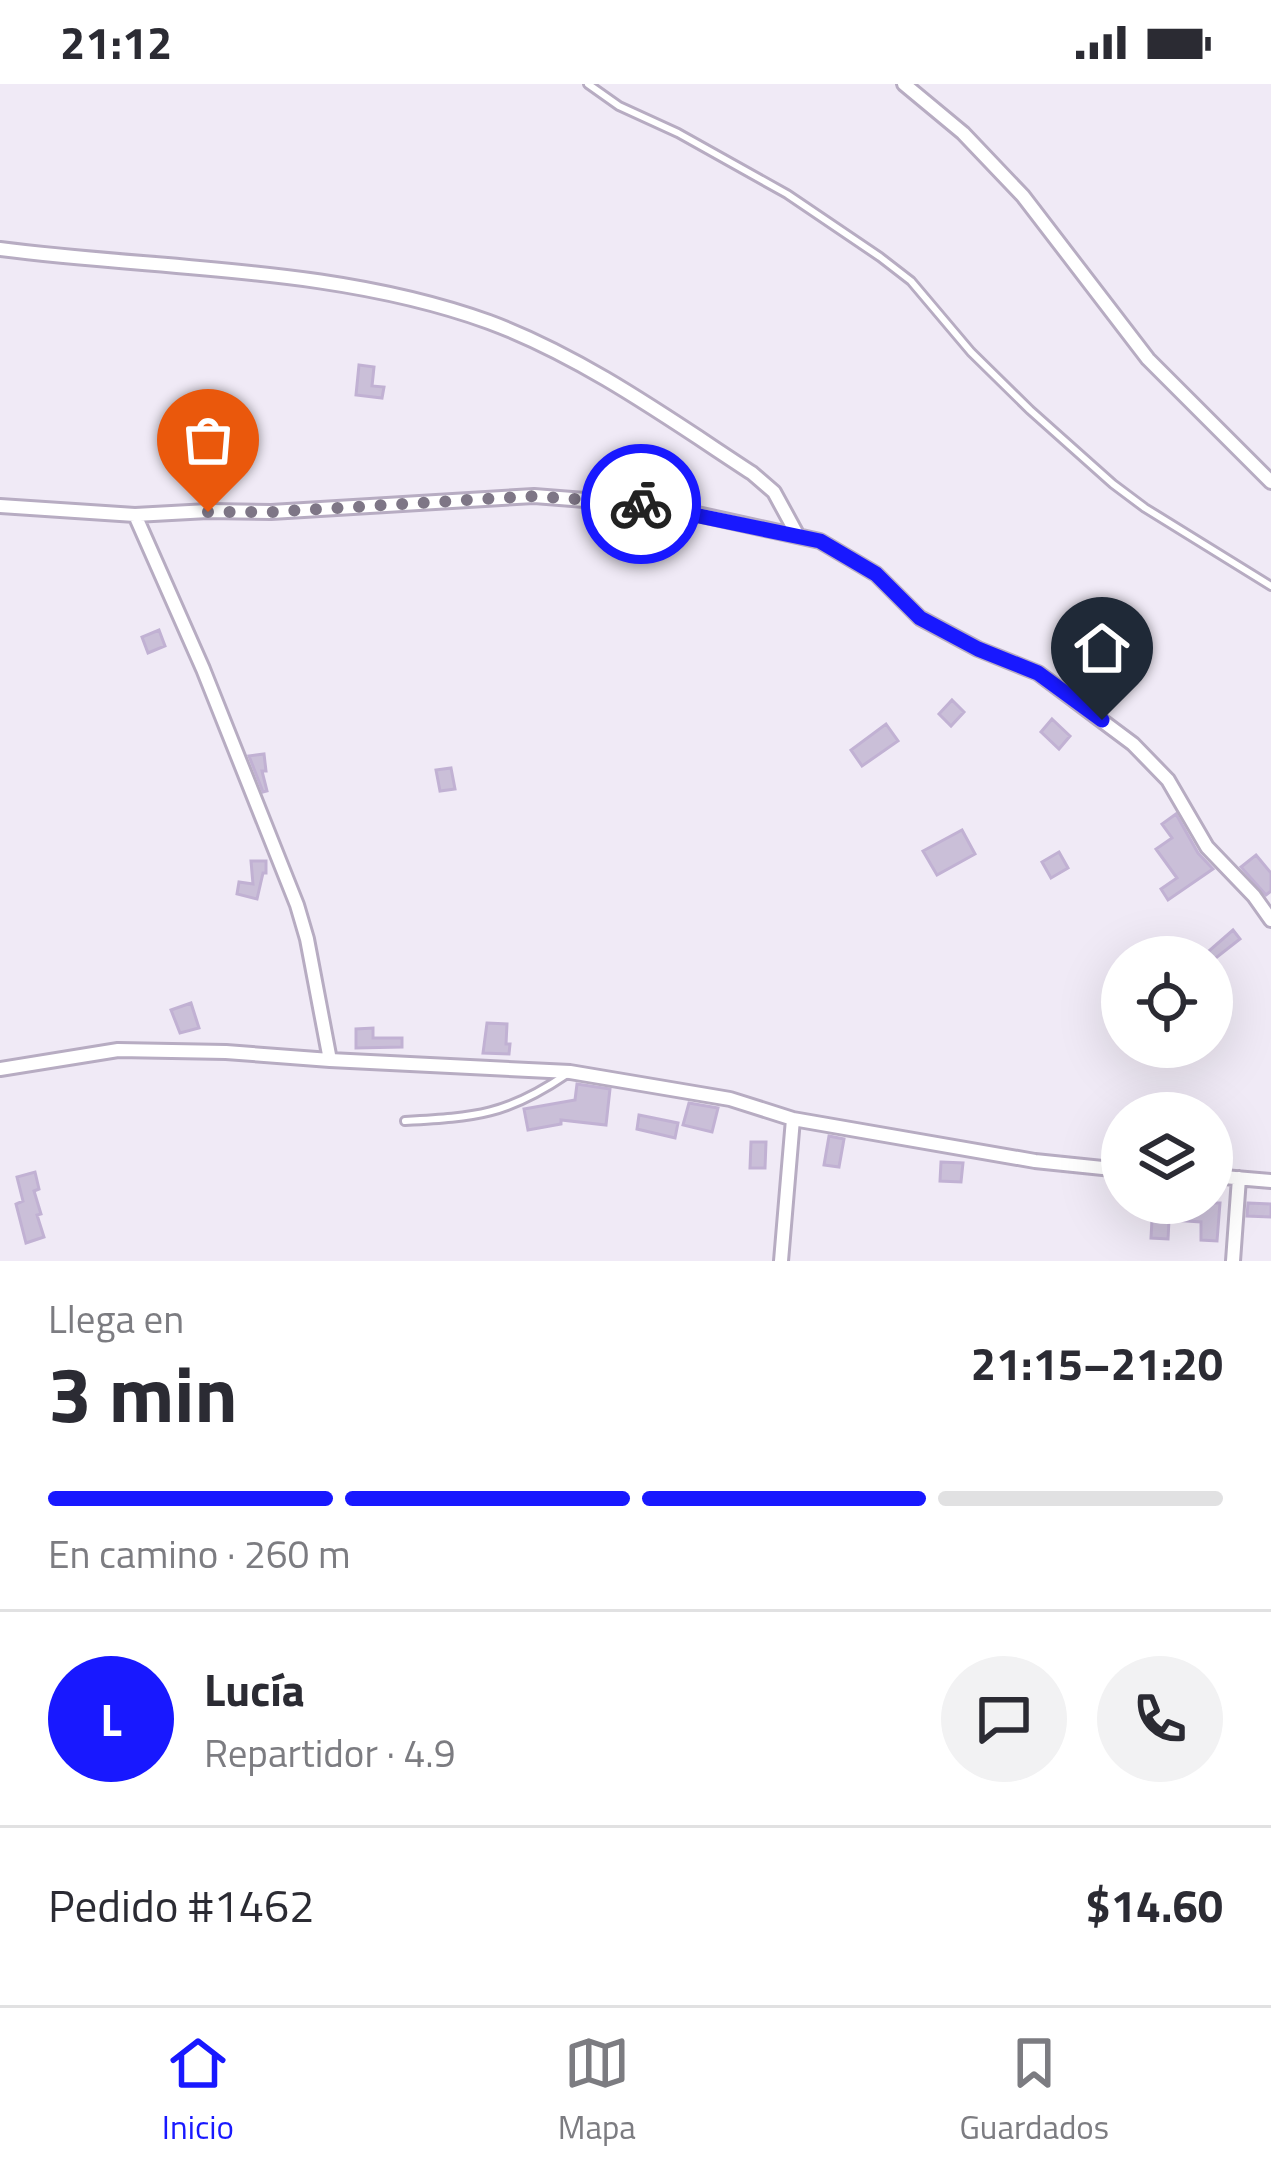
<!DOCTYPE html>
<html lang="es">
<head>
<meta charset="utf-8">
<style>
	body { margin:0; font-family:"Titillium Web",sans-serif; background:#f2f2f3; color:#2b2b33; height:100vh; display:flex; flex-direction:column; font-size:45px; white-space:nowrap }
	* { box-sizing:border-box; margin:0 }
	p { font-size:39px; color:#7c7c81 }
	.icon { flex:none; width:66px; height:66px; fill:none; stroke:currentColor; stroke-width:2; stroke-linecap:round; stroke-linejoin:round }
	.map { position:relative; height:1177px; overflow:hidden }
	.side { display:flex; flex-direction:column; background:#fff; flex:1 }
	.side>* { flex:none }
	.controls { position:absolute; left:1101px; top:852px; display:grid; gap:24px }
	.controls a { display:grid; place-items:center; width:132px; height:132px; border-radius:50%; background:#fff; box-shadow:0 12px 48px #0002; font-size:60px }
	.pin { position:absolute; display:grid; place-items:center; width:102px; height:102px; color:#fff; margin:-123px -51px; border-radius:50% 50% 50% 0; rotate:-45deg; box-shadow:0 0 12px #0007 }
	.pin .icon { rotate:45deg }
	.courier { position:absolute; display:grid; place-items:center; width:120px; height:120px; margin:-60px; border:9px solid #1818ff; border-radius:50%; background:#fff; color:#222; box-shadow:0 3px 15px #0007 }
	.head em { font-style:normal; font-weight:700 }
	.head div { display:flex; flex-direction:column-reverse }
	.head { display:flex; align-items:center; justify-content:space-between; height:204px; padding:0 48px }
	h1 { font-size:78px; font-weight:700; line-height:90px }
	.bar { display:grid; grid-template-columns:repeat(4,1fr); gap:18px 12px; align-content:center; height:144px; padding:0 48px }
	.bar i { height:15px; border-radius:9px; background:#e1e1e2 }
	.bar .on { background:#1818ff }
	.bar p { grid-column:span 4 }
	.line { display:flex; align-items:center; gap:30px; padding:0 48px; border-top:3px solid #e1e1e2 }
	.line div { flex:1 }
	.round { display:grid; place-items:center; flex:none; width:126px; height:126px; border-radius:63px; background:#f2f2f3 }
	.status { display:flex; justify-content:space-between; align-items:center; height:84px; padding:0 60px; background:#fff; direction:ltr }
	.status svg { height:33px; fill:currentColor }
	.dock { display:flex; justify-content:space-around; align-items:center; height:168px; border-top:3px solid #e1e1e2; background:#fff; font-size:33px; color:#7c7c81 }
	.dock a { display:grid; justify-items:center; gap:6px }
	.dock .on { color:#1818ff }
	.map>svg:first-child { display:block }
	.building { fill:#cabfd8; stroke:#c1b1d3; stroke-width:3 }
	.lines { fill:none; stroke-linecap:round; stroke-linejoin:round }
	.service-casing { stroke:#b7acc2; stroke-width:12 }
	.minor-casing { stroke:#b7acc2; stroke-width:18 }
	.service { stroke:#fff; stroke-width:6 }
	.minor { stroke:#fff; stroke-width:12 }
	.done { stroke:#7e7686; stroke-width:12; stroke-dasharray:0 21.6 }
	.route { stroke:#1818ff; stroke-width:15 }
</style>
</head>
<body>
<div class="status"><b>21:12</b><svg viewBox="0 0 49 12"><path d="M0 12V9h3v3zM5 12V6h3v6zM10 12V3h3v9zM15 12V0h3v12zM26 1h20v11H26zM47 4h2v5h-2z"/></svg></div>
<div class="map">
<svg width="1271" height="1177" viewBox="0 0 1271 1177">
	<rect width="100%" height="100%" fill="#f0eaf6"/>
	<!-- building -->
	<path class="building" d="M359 281 374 283 372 302 384 303 382 314 356 311Z
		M159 546 165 562 148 569 142 553Z
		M952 616 964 628 951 642 939 630Z
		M1052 635 1070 652 1059 665 1041 648Z
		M886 640 898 657 862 682 851 666Z
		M264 670 266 687H262L267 707 263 708 249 672Z
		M451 684 455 705 440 707 436 686Z
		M1176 730 1198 769 1213 785 1168 816 1161 805 1177 794 1156 765 1172 754 1162 740Z
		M962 746 975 770 937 791 923 767Z
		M1059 768 1068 784 1051 794 1042 778Z
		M1256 771 1271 789V807L1266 811 1241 783Z
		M251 777H266V789H263L257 815 237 810 239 798 253 800Z
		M1233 846 1240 855 1212 877V873H1202Z
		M191 919 199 944 180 949 171 926Z
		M487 939 507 940 506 960H510L509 970 483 969Z
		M373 944V954H402V963L356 964V945Z
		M577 1000 610 1005 606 1041 561 1036V1040L528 1046 524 1025 575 1016Z
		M689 1019 718 1024 712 1048 683 1041Z
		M639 1031 678 1039 675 1054 637 1045Z
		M829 1052 844 1055 839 1083 824 1081Z
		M751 1058H766L765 1084H750Z
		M941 1078 963 1079 961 1098 940 1097Z
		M35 1088 39 1105 34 1107 41 1130 37 1131 44 1153 26 1159 16 1120 23 1117 17 1093Z
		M1174 1119H1220L1217 1157 1201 1156V1138L1173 1136Z
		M1248 1119 1271 1120V1133L1247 1132Z
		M1152 1135 1169 1136 1168 1155 1151 1154Z"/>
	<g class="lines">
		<defs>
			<path id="service" d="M588 0 619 22 678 49 787 110 880 173 911 197 971 268 1030 326 1113 400 1145 424 1271 502
				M405 1037C476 1033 507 1031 567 990"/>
			<path id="minor" d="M904 0 963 49 1023 112 1148 275 1271 398
				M0 165C162 186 334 182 489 238 583 273 668 334 752 389L774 408 798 452
				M0 422 135 431 208 427 271 428 534 412 661 422 820 457 876 490 920 534 978 565 1038 589 1133 660 1168 696 1207 763 1254 812 1271 836
				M135 431 203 585 297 821 307 855 330 976
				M0 985 118 966 226 968 330 976 570 988 730 1015 793 1035 1035 1077 1122 1086
				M1212 1092 1271 1097
				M781 1177 793 1035
				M1233 1177 1239 1094"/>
		</defs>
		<!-- service casing -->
		<use href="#service" class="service-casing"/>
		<!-- minor casing -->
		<use href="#minor" class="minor-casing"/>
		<!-- service -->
		<use href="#service" class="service"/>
		<!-- minor -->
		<use href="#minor" class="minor"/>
	</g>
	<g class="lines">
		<!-- done -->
		<path class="done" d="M208 428H271L534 412 641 420"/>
		<!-- route -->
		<path class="route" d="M641 420 820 457 876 490 920 534 978 565 1038 589 1102 636"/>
	</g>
</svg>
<div class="controls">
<a><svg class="icon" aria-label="locate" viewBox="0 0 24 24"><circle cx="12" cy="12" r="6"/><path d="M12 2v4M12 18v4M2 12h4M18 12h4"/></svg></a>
<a><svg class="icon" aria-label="layers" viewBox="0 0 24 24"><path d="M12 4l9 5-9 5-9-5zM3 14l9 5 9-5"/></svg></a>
</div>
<div class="pin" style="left:208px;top:428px;background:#ea580c"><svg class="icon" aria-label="bag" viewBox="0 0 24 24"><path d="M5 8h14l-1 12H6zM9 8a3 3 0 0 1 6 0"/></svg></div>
<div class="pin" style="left:1102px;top:636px;background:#1f2937"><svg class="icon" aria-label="home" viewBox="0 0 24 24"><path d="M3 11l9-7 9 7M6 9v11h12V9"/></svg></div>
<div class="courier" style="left:641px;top:420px"><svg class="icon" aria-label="bike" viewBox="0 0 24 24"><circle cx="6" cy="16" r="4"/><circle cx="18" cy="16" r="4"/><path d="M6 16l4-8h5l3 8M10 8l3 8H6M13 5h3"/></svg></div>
</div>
<section class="side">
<div class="head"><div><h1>3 min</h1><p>Llega en</p></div><em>21:15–21:20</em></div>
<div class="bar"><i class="on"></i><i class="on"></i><i class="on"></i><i></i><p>En camino · 260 m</p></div>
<div class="line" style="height:216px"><b class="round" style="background:#1818ff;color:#fff">L</b><div><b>Lucía</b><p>Repartidor · 4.9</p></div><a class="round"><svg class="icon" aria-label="chat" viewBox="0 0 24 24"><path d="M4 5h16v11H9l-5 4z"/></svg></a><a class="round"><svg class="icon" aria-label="phone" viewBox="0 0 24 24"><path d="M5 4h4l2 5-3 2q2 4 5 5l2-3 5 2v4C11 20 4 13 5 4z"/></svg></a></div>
<div class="line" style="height:156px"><div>Pedido #1462</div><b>$14.60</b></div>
</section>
<nav class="dock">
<a class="on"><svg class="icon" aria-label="home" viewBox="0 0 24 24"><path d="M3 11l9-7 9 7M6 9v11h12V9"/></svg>Inicio</a>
<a><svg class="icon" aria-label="map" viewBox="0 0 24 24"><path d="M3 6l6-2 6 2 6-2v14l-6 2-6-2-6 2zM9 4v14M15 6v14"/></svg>Mapa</a>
<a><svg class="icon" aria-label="saved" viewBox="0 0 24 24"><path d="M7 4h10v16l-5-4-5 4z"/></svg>Guardados</a>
</nav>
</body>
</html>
